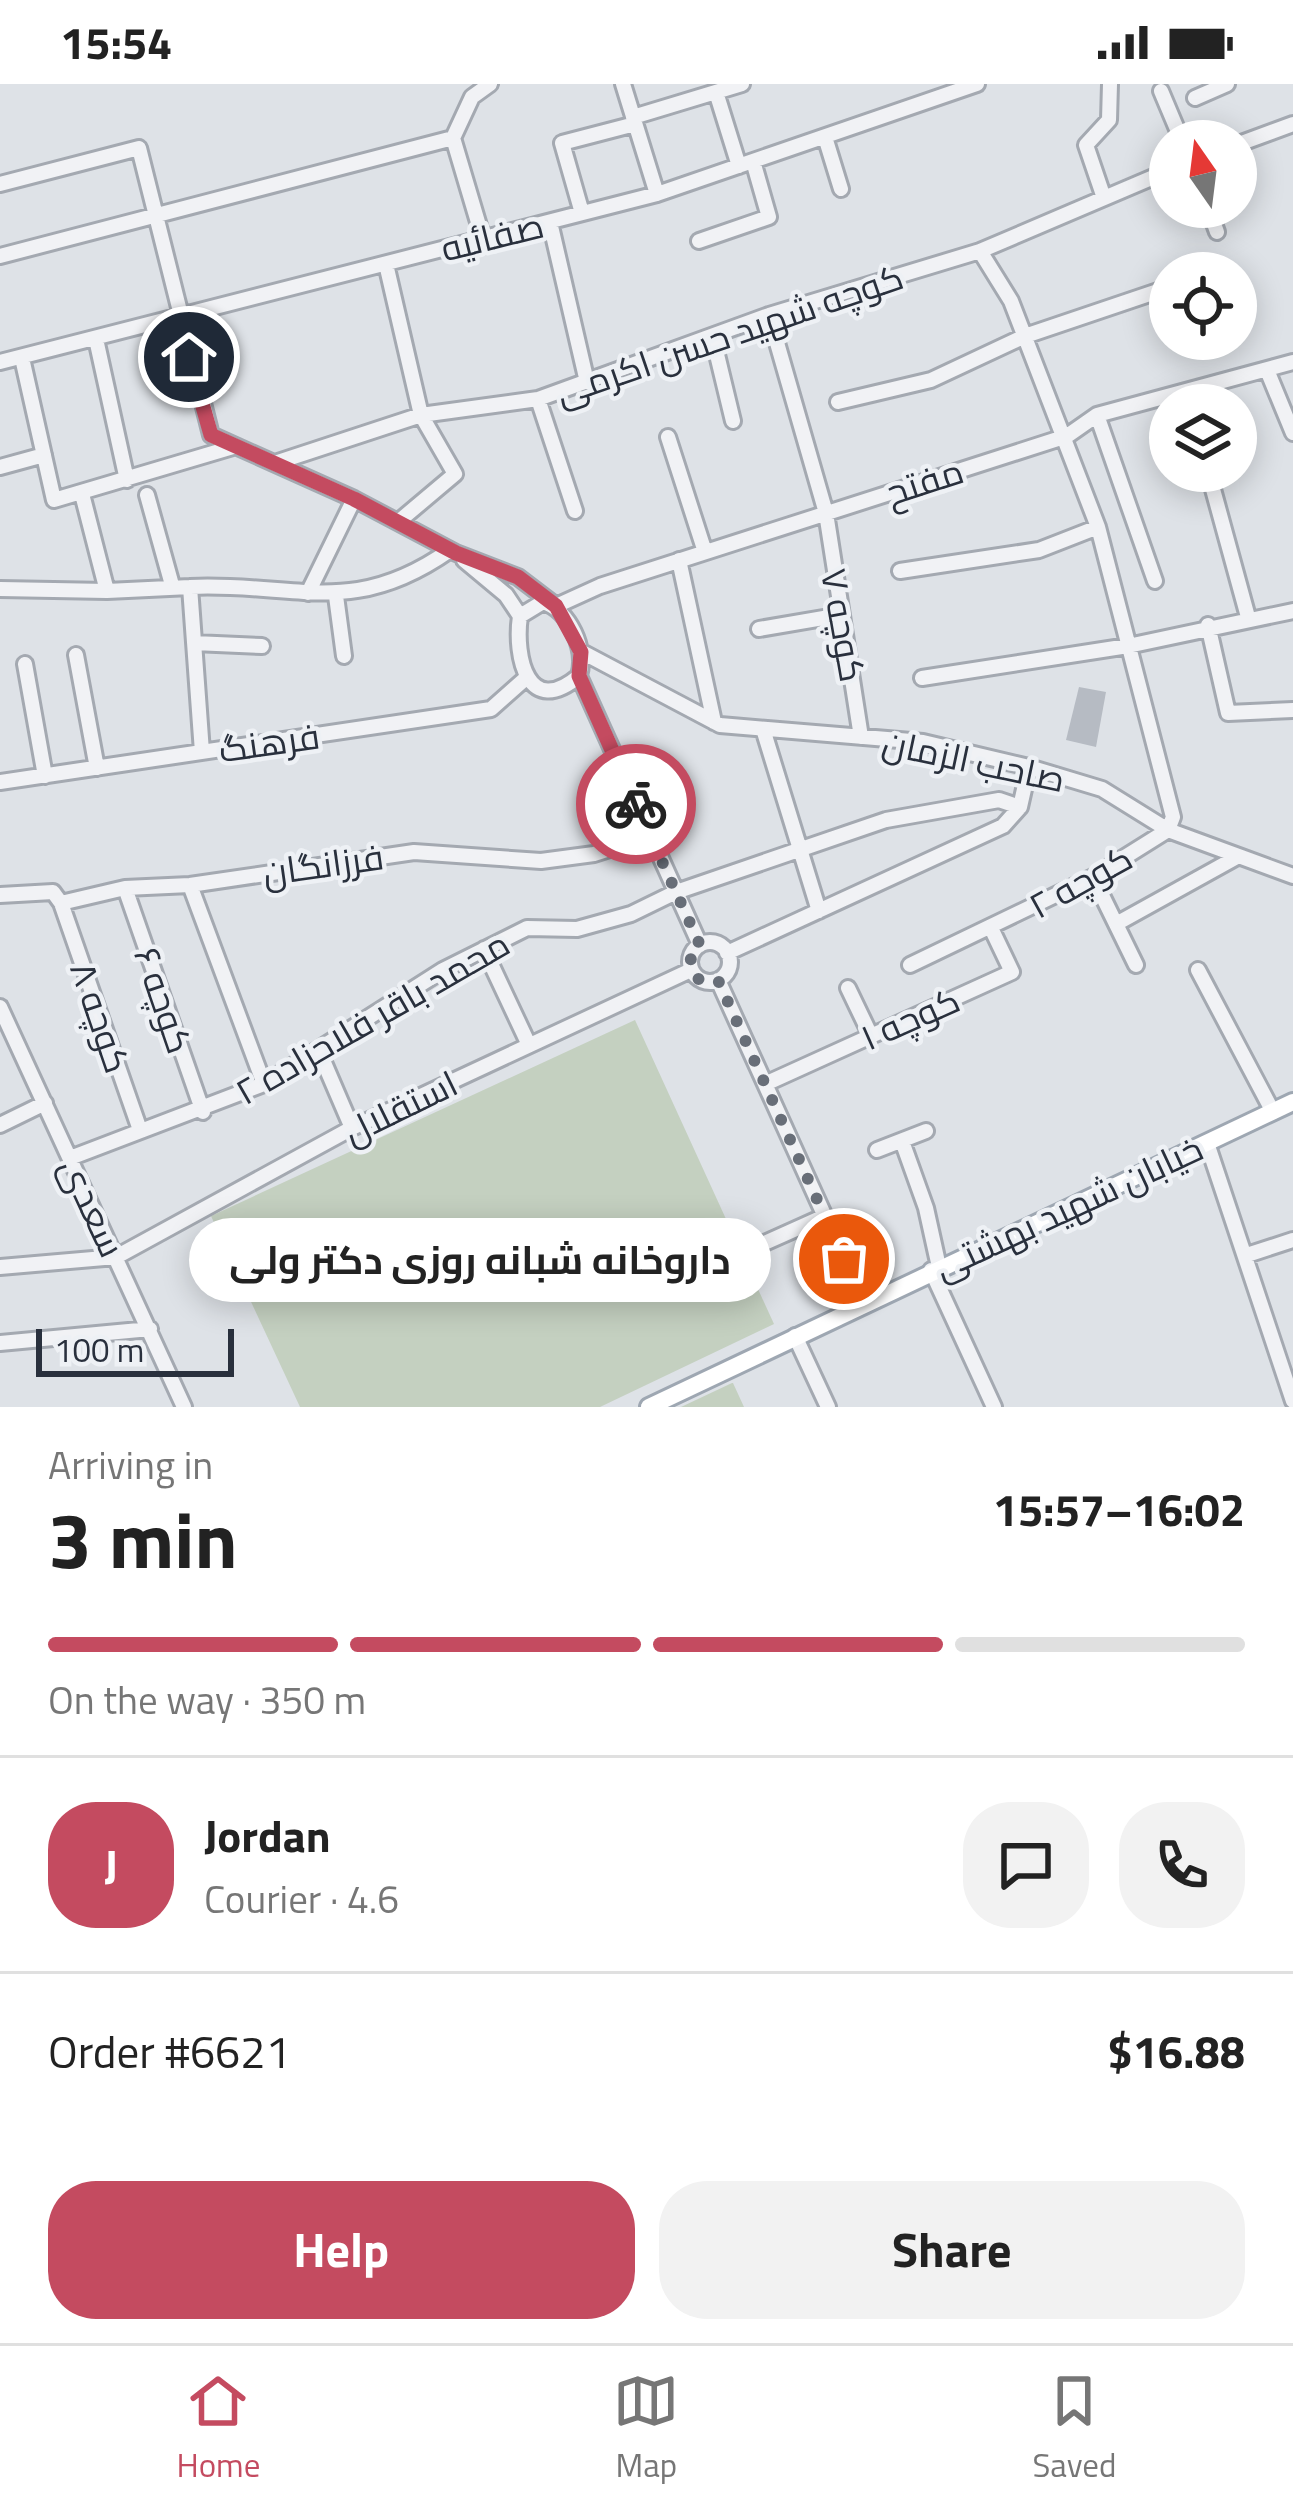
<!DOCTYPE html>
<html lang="en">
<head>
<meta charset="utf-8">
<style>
	body { margin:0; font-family:"Titillium Web",Cairo,sans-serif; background:#f2f2f2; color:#222; height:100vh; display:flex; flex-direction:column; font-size:45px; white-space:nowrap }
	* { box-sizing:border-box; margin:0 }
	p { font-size:39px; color:#767676 }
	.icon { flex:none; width:66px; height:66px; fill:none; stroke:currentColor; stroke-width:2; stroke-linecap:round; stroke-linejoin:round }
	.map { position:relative; height:1323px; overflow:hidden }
	.panel { display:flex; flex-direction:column; background:#fff; flex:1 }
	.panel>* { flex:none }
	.needle { width:78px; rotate:346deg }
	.tools { position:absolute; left:1149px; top:36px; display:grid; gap:24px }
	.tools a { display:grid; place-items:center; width:108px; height:108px; border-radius:50%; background:#fff; box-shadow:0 6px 30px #0003; font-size:60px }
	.scale { position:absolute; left:36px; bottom:30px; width:198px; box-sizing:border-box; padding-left:12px; border:6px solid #29303d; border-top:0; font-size:33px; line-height:42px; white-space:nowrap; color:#29303d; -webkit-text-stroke:9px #eef1f5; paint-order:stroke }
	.pin { position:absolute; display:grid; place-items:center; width:102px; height:102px; color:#fff; margin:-51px; border:6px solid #fff; border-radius:50%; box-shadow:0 3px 12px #0007 }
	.courier { position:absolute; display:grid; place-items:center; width:120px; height:120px; margin:-60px; border:9px solid #c44b60; border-radius:50%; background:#fff; color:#222; box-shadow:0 3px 15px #0007 }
	.bubble { position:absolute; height:84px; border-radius:42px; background:#fff; box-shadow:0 6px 30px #0003; font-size:39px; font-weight:700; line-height:84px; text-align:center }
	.headline em { font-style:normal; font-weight:700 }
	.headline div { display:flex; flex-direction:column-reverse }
	.headline { display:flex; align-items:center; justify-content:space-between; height:204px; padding:0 48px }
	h1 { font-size:78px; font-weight:700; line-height:90px }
	.bar { display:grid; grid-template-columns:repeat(4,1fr); gap:18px 12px; align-content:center; height:144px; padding:0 48px }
	.bar i { height:15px; border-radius:9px; background:#e0e0e0 }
	.bar .current { background:#c44b60 }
	.bar p { grid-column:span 4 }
	.line { display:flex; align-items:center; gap:30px; padding:0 48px; border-top:3px solid #e0e0e0 }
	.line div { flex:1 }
	.round { display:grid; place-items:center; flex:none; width:126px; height:126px; border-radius:48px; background:#f2f2f2 }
	.button { display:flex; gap:24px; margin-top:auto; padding:24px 48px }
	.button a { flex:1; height:138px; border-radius:48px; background:#c44b60; color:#fff; font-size:48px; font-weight:700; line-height:138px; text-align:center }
	.button a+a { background:#f2f2f2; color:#222 }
	.status { display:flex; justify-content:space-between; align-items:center; height:84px; padding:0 60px; background:#fff; direction:ltr }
	.status svg { height:33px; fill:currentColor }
	.dock { display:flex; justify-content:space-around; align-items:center; height:168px; border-top:3px solid #e0e0e0; background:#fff; font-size:33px; color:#767676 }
	.dock a { display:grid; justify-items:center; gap:6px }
	.dock .current { color:#c44b60 }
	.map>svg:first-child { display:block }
	.green { fill:#c4d0c0 }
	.building { fill:#b6bbc3 }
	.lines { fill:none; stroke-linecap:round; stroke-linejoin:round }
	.minor-casing { stroke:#a4a9b1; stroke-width:20 }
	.major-casing { stroke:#9ea7b2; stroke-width:22 }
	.minor { stroke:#f1f2f5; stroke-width:14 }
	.major { stroke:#fff; stroke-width:16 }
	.done { stroke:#686e78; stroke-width:12; stroke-dasharray:0 21.6 }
	.route { stroke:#c44b60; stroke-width:15 }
	.labels { text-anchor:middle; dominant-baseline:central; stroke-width:9; stroke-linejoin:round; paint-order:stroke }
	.street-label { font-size:36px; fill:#29303d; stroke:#eef1f5 }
</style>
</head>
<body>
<div class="status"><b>15:54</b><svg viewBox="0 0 49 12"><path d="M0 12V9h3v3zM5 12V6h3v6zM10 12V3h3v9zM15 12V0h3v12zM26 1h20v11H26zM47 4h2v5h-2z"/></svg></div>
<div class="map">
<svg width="1293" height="1323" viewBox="0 0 1293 1323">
	<rect width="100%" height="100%" fill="#dee2e7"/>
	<!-- green -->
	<path class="green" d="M635 936 774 1240 600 1323H300L211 1132Z
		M733 1299 744 1323H681L732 1299Z"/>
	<!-- building -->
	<path class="building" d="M1079 603 1106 608 1096 663 1066 656Z"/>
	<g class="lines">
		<defs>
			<path id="minor" d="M623 0 657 110
				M1161 7 1182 57
				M716 8 739 82
				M1195 14 1227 0
				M633 33 742 0
				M825 53 841 105
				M453 54 483 155
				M1236 61 1293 40
				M0 100 139 64 211 351 354 415 456 469 518 493 556 522 600 502 1067 352 1097 331 1293 278
				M1104 114 1086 61 1109 36 1110 0
				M1208 123 1217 148
				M582 129 562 59 635 40
				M550 138 587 298
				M699 157 769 133 753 77
				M980 167 1011 217 1098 443 1173 733 1168 746
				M0 172 453 54 472 13 490 0
				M386 180 421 331 455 390 398 438
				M769 231 826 429 861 653
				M713 254 733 337
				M96 255 127 396
				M22 274 54 416 233 363
				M0 278 657 110 977 0
				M1267 286 1293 349
				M538 315 575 427
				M838 318 931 296 1025 252 1170 203
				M1097 331 1155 497
				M668 353 705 468
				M278 378 421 331 538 315 769 231 980 167 1170 86
				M0 383 44 371
				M1208 387 1248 533
				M82 410 107 507 190 503
				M147 411 172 501
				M464 476 506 511 520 532
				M679 476 714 638
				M900 487 1039 466 1098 443
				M0 505 107 507
				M308 509 354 415
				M336 512 344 572
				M543 518C569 526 587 565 579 592 528 635 514 573 520 532Z
				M1208 541 1228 629 1293 626
				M759 545 841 531
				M194 559 262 562
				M582 568 720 641 923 658 1029 683 1102 705 1168 746 1293 792
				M76 571 97 684
				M25 580 45 692
				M579 592 700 861
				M922 594 1128 562 1293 527
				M763 645 819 827
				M202 668 190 503C296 498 352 535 450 466
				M0 698 491 625 526 594
				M1093 793 1136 881
				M190 801 264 1000
				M125 804 203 1028
				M0 811 53 808 61 819 140 1046
				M61 819 125 804 190 801 414 768 541 777 594 770 650 752
				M1116 840 1237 773
				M690 878a20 20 0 1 1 40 0a20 20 0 1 1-40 0Z
				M484 865 529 961
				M727 869 1003 742 1020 723 1029 683
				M910 881 1093 793 1168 746
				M1198 886 1273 1028
				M718 896 864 1219
				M848 904 871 952
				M0 923 184 1323
				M319 967 352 1044
				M765 1000 1012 888 992 846
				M0 1041 45 1019
				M902 1057 926 1124 939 1183
				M1207 1059 1293 1317
				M877 1066 926 1047
				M70 1074 264 1000 443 886 527 844 577 845 631 830 676 808 886 736 999 716 1020 723
				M742 1169 825 1132
				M1247 1171 1293 1156
				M0 1183 116 1173 352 1044 691 886
				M931 1186 994 1323
				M795 1252 828 1323
				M0 1259 150 1245"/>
			<path id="major" d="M649 1323 1293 1018"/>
		</defs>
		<!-- minor casing -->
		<use href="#minor" class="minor-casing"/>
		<!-- major casing -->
		<use href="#major" class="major-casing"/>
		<!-- minor -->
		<use href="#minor" class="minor"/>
		<!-- major -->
		<use href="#major" class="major"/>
	</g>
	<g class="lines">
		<!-- done -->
		<path class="done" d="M636 720 700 861 690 873 698 895 718 896 844 1175"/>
		<!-- route -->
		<path class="route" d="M189 273 211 351 354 415 456 469 518 493 556 522 581 568 579 592 636 720"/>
	</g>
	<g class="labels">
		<!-- street labels -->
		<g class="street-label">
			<text transform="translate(492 152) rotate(-14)">صفائیه</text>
			<text transform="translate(729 250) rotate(-19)">کوچه شهید حسن اکرمی</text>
			<text transform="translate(924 397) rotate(-18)">مفتح</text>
			<text transform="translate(844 541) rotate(80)">کوچه ۷</text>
			<text transform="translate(269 658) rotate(-8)">فرهنگ</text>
			<text transform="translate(974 676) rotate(12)">صاحب الزمان</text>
			<text transform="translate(323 780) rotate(-8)">فرزانگان</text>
			<text transform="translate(1080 797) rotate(-29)">کوچه ۲</text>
			<text transform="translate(164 916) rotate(71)">کوچه ۶</text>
			<text transform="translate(101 933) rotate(71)">کوچه ۸</text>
			<text transform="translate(372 933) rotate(-30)">محمد باقر فلاحزاده ۲</text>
			<text transform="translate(910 934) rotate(-24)">کوچه ۱</text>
			<text transform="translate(400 1023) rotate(-26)">استقلال</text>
			<text transform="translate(93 1123) rotate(65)">سعدی</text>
			<text transform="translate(1068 1123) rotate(-25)">خیابان شهید بهشتی</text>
		</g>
	</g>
</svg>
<div class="tools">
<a><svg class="needle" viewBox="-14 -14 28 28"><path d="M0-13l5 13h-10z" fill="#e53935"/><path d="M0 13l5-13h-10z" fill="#767676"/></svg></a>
<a><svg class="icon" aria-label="locate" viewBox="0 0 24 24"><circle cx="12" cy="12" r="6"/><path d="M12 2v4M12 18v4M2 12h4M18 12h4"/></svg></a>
<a><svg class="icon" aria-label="layers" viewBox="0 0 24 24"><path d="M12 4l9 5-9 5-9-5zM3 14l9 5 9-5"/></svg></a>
</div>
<div class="scale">100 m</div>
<div class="pin" style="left:844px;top:1175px;background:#ea580c"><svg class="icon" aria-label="bag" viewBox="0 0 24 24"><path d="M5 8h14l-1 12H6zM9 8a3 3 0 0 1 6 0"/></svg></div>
<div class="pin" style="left:189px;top:273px;background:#1f2937"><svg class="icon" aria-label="home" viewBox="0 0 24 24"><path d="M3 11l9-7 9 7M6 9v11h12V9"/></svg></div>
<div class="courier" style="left:636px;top:720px"><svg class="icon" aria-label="bike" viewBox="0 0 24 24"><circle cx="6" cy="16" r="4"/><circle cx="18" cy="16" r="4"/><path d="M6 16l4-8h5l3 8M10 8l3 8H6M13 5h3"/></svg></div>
<div class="bubble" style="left:189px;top:1134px;width:582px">داروخانه شبانه روزی دکتر ولی</div>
</div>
<section class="panel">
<div class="headline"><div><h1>3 min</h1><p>Arriving in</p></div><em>15:57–16:02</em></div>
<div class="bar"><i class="current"></i><i class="current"></i><i class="current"></i><i></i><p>On the way · 350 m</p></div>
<div class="line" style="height:216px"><b class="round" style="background:#c44b60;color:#fff">J</b><div><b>Jordan</b><p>Courier · 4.6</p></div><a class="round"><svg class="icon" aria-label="chat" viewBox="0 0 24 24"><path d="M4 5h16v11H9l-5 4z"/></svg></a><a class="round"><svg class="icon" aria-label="phone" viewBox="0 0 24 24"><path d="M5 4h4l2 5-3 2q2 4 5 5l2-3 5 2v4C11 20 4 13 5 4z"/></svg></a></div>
<div class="line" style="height:156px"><div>Order #6621</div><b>$16.88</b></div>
<div class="button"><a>Help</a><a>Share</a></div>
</section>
<nav class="dock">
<a class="current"><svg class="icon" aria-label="home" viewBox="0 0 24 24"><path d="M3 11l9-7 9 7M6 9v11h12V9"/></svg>Home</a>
<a><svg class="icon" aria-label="map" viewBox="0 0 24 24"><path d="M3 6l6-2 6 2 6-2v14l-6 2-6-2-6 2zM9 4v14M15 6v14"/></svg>Map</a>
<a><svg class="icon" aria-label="saved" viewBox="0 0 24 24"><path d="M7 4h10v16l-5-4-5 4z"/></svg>Saved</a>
</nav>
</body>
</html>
